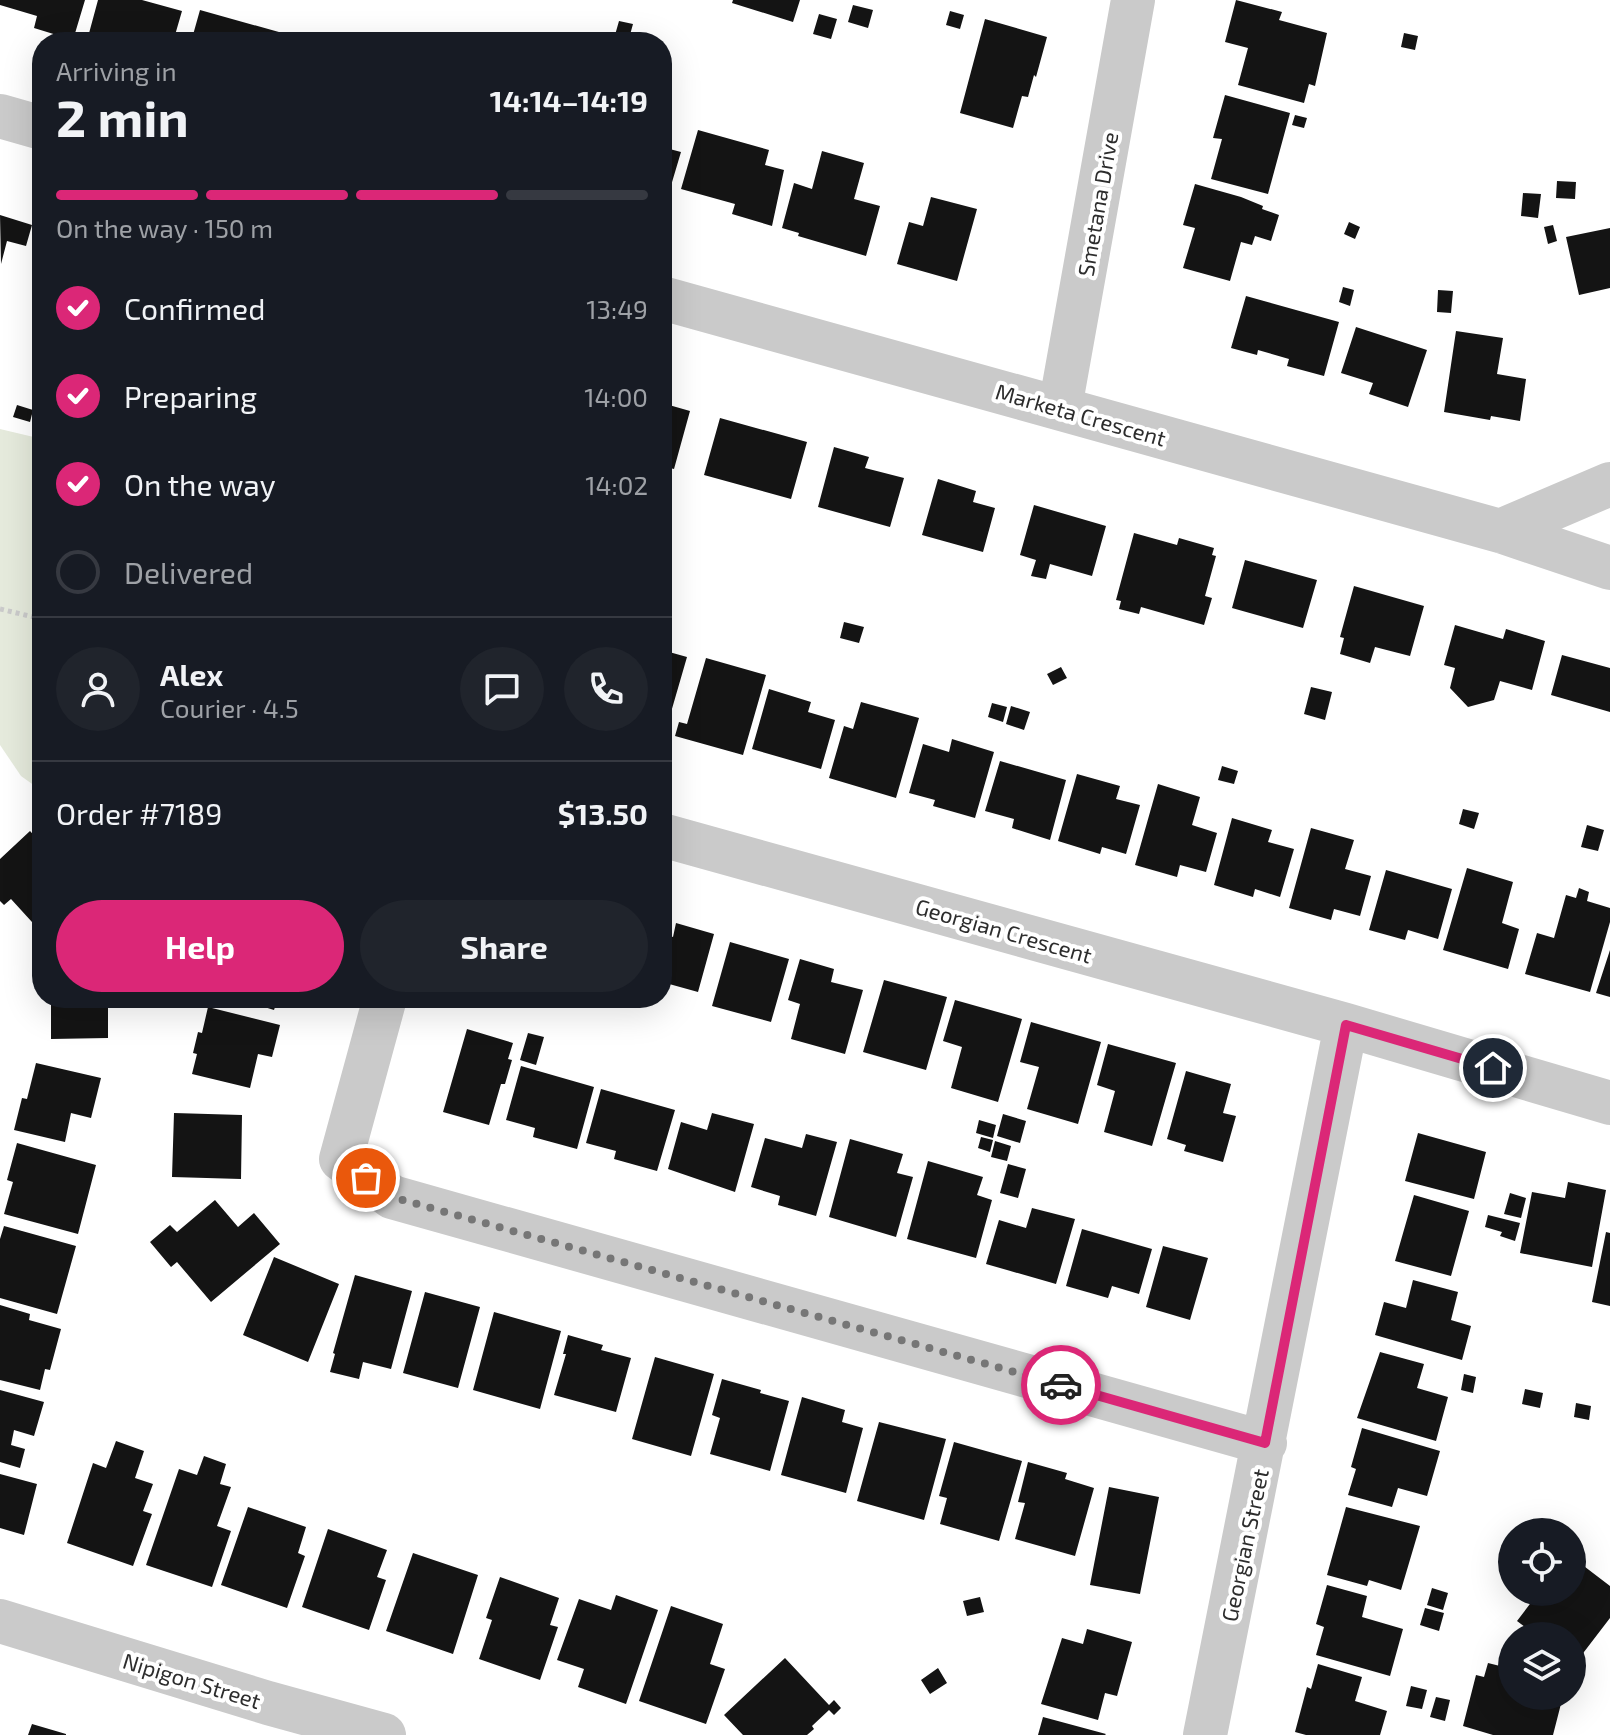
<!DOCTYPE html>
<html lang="en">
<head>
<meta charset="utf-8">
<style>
	body { margin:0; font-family:"Exo 2",sans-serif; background:#20242c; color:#f1f3f6; height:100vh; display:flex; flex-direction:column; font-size:30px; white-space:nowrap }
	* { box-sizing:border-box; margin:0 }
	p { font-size:26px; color:#9ea1a6 }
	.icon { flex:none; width:44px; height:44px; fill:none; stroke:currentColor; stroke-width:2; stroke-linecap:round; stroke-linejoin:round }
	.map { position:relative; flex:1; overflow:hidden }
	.drawer { position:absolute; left:32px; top:32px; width:640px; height:976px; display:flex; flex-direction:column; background:#171b24; border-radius:32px; box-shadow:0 8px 32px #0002 }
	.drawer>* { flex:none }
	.controls { position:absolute; left:1498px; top:1518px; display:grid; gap:16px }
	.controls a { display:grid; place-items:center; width:88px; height:88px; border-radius:50%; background:#171b24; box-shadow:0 8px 32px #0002; font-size:40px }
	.pin { position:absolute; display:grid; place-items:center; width:68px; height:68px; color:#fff; margin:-34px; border:4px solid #fff; border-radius:50%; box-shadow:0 2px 8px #0007 }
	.courier { position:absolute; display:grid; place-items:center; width:80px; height:80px; margin:-40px; border:6px solid #db2777; border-radius:50%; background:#fff; color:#222; box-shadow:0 2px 10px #0007 }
	.headline em { font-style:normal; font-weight:700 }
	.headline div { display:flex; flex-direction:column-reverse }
	.headline { display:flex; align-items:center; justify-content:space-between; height:136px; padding:0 24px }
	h1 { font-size:52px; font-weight:700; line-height:60px }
	.bar { display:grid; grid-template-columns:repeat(4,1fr); gap:12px 8px; align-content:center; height:96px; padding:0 24px }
	.bar i { height:10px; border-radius:6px; background:#363941 }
	.bar .on { background:#db2777 }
	.bar p { grid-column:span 4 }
	.line { display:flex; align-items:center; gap:20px; padding:0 24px; border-top:2px solid #363941 }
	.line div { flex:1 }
	.round { display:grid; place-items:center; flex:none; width:84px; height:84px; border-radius:42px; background:#20242c }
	ol { padding:0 24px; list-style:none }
	li { display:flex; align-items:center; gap:24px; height:88px }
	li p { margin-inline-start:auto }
	li .icon { padding:8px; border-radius:50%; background:#db2777; color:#fff; stroke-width:4 }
	li:last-child { color:#9ea1a6 }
	li i { width:44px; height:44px; border:4px solid #363941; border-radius:50% }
	.cta { display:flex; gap:16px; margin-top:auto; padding:16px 24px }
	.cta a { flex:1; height:92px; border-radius:48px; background:#db2777; color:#fff; font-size:32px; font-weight:700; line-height:92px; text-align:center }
	.cta a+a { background:#20242c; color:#f1f3f6 }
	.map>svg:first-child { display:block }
	.green { fill:#e5eadc }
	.building { fill:#141414 }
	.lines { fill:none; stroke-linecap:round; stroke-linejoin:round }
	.path { stroke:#cacaca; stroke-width:5; stroke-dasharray:4 4; stroke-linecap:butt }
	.minor { stroke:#cacaca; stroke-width:44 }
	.done { stroke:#767676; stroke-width:8; stroke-dasharray:0 14.4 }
	.route { stroke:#db2777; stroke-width:10 }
	.labels { text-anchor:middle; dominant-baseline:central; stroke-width:8; stroke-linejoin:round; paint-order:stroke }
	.street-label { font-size:22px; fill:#2d2d2d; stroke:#fff }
</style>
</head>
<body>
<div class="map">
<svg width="1610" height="1735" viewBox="0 0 1610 1735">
	<rect width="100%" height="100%" fill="#fff"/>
	<!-- green -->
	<path class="green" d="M0 429 42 439V791L21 776 0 745Z"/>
	<!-- building -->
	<path class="building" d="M0 0H85L73 40 34 28 37 16 0 5Z
		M98 0H142L182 11 173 42H103L88 37Z
		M733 0H800L793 22 732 3Z
		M1236 0 1282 12 1279 20 1327 33 1315 86 1309 84 1304 103 1238 85 1248 48 1225 42Z
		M853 5 873 10 868 28 848 22Z
		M200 10 286 34 284 42H191Z
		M950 11 964 15 960 29 946 25Z
		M819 14 837 19 831 39 813 34Z
		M985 19 1047 37 1036 77 1034 75 1028 97 1022 96 1013 128 960 113Z
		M619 21 633 24 628 42H613Z
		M1404 33 1418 36 1415 50 1401 47Z
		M1225 95 1290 113 1268 194 1211 179 1222 139 1213 138Z
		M1295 115 1307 118 1304 128 1292 125Z
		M698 130 769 150 765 165 784 170 772 226 732 214 735 204 681 189Z
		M662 147 681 152 667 199 662 197Z
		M822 151 864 163 854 199 880 206 866 256 798 236 799 233 782 228 794 183 812 189Z
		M1557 181 1576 182 1575 199 1556 198Z
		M1195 184 1241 197 1263 206 1262 209 1279 215 1271 241 1255 236 1252 245 1241 242 1230 281 1183 268 1195 228 1183 225Z
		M1523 193 1541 194 1538 218 1521 216Z
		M931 197 977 209 957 281 897 264 909 222 923 226Z
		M0 215 32 225 26 246 7 241 1 264Z
		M1349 222 1360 227 1355 239 1344 234Z
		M1553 225 1557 241 1548 244 1544 227Z
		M1610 228V288L1579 295 1566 237Z
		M1343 287 1354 290 1350 306 1339 302Z
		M1438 290 1453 291 1451 313 1437 312Z
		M42 293V313L36 311Z
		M1246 296 1339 322 1324 376 1287 366 1289 359 1258 350 1257 355 1231 348Z
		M1356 327 1427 350 1408 407 1369 394 1373 383 1341 373Z
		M1456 331 1503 338 1497 374 1526 379 1520 421 1491 416 1490 420 1444 412Z
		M662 398 670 400 669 405 690 411 674 469 662 466Z
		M17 405 33 410 30 422 13 417Z
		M720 418 807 442 791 499 704 475Z
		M834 447 869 457 865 468 904 478 890 527 818 507Z
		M938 479 976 491 973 502 995 508 983 552 922 535Z
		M1034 505 1106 526 1092 576 1050 564 1046 579 1031 576 1036 560 1020 555Z
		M1134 533 1177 545 1179 538 1214 548 1212 555 1216 556 1205 596 1212 598 1204 625 1141 607 1139 614 1119 609 1121 601 1116 600Z
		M1245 560 1317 580 1303 628 1232 608Z
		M1354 586 1424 606 1410 656 1375 647 1370 663 1340 654 1344 638 1340 637Z
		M844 622 864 627 859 643 840 638Z
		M1455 625 1503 639 1506 629 1545 641 1532 690 1500 681 1494 700 1468 707 1450 688 1455 668 1444 665Z
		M662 650 687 657 667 726 662 725Z
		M1562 655 1610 668V712L1551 695Z
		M706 658 766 675 743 755 675 736 679 722 687 724Z
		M1061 667 1067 678 1053 685 1047 674Z
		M1311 687 1332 692 1325 720 1304 714Z
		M769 689 811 702 808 712 835 720 821 769 752 749Z
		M861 702 919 718 896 798 829 778 844 726 853 729Z
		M992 703 1007 707 1003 722 988 717Z
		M1011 706 1030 712 1024 730 1006 724Z
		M952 739 994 752 975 818 933 806 935 800 909 793 923 744 949 752Z
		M1000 761 1066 780 1050 840 1012 828 1014 819 985 811Z
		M1222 766 1238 771 1234 784 1218 780Z
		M1077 774 1120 786 1116 799 1140 805 1126 854 1102 847 1100 854 1058 841Z
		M1158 784 1200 797 1192 825 1217 833 1206 872 1180 865 1177 877 1135 865Z
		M1463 809 1479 813 1474 829 1459 824Z
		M1232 818 1272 830 1268 842 1294 849 1280 897 1255 889 1253 897 1214 885Z
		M1587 825 1604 830 1598 851 1581 847Z
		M1311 828 1354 840 1345 869 1371 876 1360 916 1334 909 1331 920 1289 908Z
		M30 831 42 844V933L11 899 4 905 0 901V859Z
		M1467 868 1513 882 1502 923 1519 929 1508 969 1443 950Z
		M1386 870 1452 889 1438 939 1408 930 1405 940 1369 930Z
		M1579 888 1589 892 1587 901 1610 908V922L1590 992 1525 974 1537 933 1554 938 1566 895 1576 898Z
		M676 923 714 934 698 992 662 982V933L673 937Z
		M730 942 789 959 771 1022 712 1006Z
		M1610 950V997L1596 993Z
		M800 959 834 969 831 982 863 990 845 1054 791 1039 800 1004 788 1000Z
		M884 980 947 997 926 1070 863 1052Z
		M51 998H108V1038L51 1039Z
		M235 998H278L274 1010Z
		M955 1000 1022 1019 998 1102 951 1088 962 1047 943 1041Z
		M208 1007 280 1025 272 1057 258 1054 250 1088 192 1074 197 1054 193 1053 198 1032 202 1033Z
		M1031 1022 1101 1042 1078 1124 1027 1109 1039 1067 1020 1062Z
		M467 1029 513 1043 508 1059 512 1060 505 1084H501L489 1125 443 1112Z
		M528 1033 544 1037 536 1065 520 1060Z
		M1108 1044 1176 1063 1152 1146 1104 1132 1115 1091 1097 1085Z
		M36 1063 101 1078 91 1118 71 1113 65 1142 14 1130 22 1098 27 1099Z
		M521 1066 594 1087 577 1149 533 1137 535 1128 506 1120Z
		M1186 1071 1231 1084 1223 1113 1236 1116 1223 1162 1184 1151 1186 1145 1167 1139Z
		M601 1089 675 1110 657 1171 614 1159 616 1151 586 1143Z
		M174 1113 242 1115 241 1179 172 1177Z
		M712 1113 754 1124 735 1192 668 1169 681 1122 707 1130Z
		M1003 1114 1026 1121 1020 1143 997 1136Z
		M979 1120 996 1125 993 1138 976 1133Z
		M1418 1133 1486 1152 1474 1199 1405 1181Z
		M806 1134 837 1142 816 1216 778 1205 780 1196 751 1187 765 1138 802 1148Z
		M981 1137 993 1140 990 1152 978 1148Z
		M850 1139 903 1154 897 1173 913 1177 896 1237 829 1217Z
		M995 1141 1011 1146 1007 1161 991 1157Z
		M17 1143 96 1165 78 1234 4 1214 13 1182 7 1180Z
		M928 1161 983 1177 977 1195 992 1200 976 1258 907 1239Z
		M1008 1164 1026 1169 1018 1198 1000 1193Z
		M1568 1182 1606 1190 1592 1267 1520 1253 1532 1192 1565 1198Z
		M1510 1193 1526 1198 1521 1218 1504 1214Z
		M1414 1195 1469 1211 1451 1276 1395 1261Z
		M215 1200 238 1227 254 1213 280 1244 211 1302 177 1262 171 1267 150 1242 170 1225 177 1232Z
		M1032 1208 1075 1219 1056 1284 986 1264 999 1220 1026 1228Z
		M1488 1215 1520 1223 1515 1241 1500 1236 1502 1232 1485 1227Z
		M4 1226 76 1246 57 1314 0 1298V1239Z
		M1082 1229 1152 1249 1139 1294 1112 1286 1108 1298 1066 1286Z
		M1606 1232 1610 1233V1306L1592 1302Z
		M1163 1246 1208 1258 1190 1320 1146 1307Z
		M274 1257 339 1284 308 1362 243 1335Z
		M355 1275 412 1291 391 1369 363 1362 359 1379 330 1372 335 1354 333 1353Z
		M1413 1280 1458 1292 1451 1320 1471 1326 1462 1360 1375 1335 1384 1302 1406 1308Z
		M425 1292 480 1307 458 1388 403 1373Z
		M0 1305 30 1314 29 1320 61 1329 50 1370 45 1369 40 1390 0 1380Z
		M494 1312 561 1331 540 1409 473 1390Z
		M568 1335 603 1345 601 1350 631 1358 616 1412 554 1395 566 1354H563Z
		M1380 1352 1424 1364 1417 1388 1448 1397 1436 1441 1357 1418Z
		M655 1357 714 1374 691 1456 632 1439Z
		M1464 1374 1476 1377 1473 1393 1461 1390Z
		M722 1379 761 1390 760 1393 789 1401 770 1471 710 1454 720 1418 712 1415Z
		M1525 1389 1543 1393 1540 1408 1522 1404Z
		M0 1390 44 1402 34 1436 14 1430 11 1445 25 1449 20 1468 0 1462Z
		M802 1397 845 1410 842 1422 863 1428 846 1493 781 1475Z
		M1576 1403 1591 1406 1589 1420 1574 1417Z
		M879 1422 946 1439 924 1520 857 1501Z
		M1362 1428 1440 1451 1427 1496 1398 1488 1392 1507 1348 1495 1356 1469 1351 1467Z
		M116 1441 144 1451 135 1478 153 1484 143 1511 152 1514 133 1566 67 1543 93 1463 106 1468Z
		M954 1442 1022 1461 999 1541 940 1524 947 1498 939 1496Z
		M204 1456 226 1464 220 1484 231 1487 217 1526 231 1531 212 1587 146 1565 179 1469 197 1475Z
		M1028 1462 1067 1473 1065 1479 1094 1488 1075 1556 1015 1539 1025 1503 1018 1502Z
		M0 1474 37 1484 24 1535 0 1528Z
		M1109 1487 1159 1497 1140 1594 1090 1585Z
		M248 1507 306 1527 298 1553 305 1556 287 1608 221 1585Z
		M1346 1507 1420 1526 1401 1590 1369 1580 1367 1586 1327 1575Z
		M328 1529 387 1550 377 1577 386 1580 369 1630 302 1607Z
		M413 1553 478 1575 453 1654 386 1631Z
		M1572 1557 1610 1586V1618L1574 1665 1572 1663V1636H1537L1517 1621 1539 1592H1572Z
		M500 1577 559 1598 550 1625 558 1627 540 1680 479 1659 492 1620 486 1618Z
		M1327 1585 1367 1596 1362 1617 1403 1629 1390 1676 1316 1655 1324 1627 1316 1624Z
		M1432 1588 1448 1593 1443 1610 1427 1605Z
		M616 1595 658 1610 626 1704 578 1687 584 1669 557 1660 579 1599 611 1610Z
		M980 1597 984 1612 967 1616 963 1601Z
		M671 1606 723 1624 710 1664 725 1669 706 1724 639 1701Z
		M1425 1608 1444 1613 1439 1631 1420 1625Z
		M1087 1629 1132 1642 1117 1696 1105 1693 1098 1720 1041 1704 1062 1638 1083 1644Z
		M785 1658 829 1705 834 1700 841 1708 834 1715 829 1710 812 1726 814 1729 807 1735H743L724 1715Z
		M1488 1663 1512 1669V1696H1563L1553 1735H1493L1463 1726 1476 1675 1484 1677Z
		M1318 1664 1362 1677 1355 1701 1387 1711 1380 1735H1306L1295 1732 1307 1687 1311 1689Z
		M938 1668 947 1683 930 1694 921 1680Z
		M1411 1686 1427 1690 1422 1709 1406 1706Z
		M1436 1697 1450 1700 1445 1721 1430 1717Z
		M1043 1717 1106 1734 1105 1735H1038Z
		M32 1724 66 1734V1735H28Z"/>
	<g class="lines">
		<!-- path -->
		<path class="path" d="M0 609 42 619"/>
		<!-- minor -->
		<path class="minor" d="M0 116 42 128
			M662 298 1500 531 1610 568
			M1060 408 1133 0
			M1500 531 1610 484
			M662 835 1346 1025 1610 1103
			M385 998 341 1159 392 1197 1265 1443
			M0 1621 268 1703 384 1735
			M1205 1735 1346 1025"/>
	</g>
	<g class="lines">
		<!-- done -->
		<path class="done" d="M366 1178 392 1197 1061 1385"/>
		<!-- route -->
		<path class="route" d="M1061 1385 1265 1443 1346 1025 1493 1068"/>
	</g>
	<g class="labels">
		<!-- street labels -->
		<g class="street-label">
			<text transform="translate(1097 204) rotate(-80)">Smetana Drive</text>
			<text transform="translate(1081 414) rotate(16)">Marketa Crescent</text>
			<text transform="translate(1004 930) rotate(16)">Georgian Crescent</text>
			<text transform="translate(1244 1545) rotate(-78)">Georgian Street</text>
			<text transform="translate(192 1680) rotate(17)">Nipigon Street</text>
		</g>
	</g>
</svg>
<div class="controls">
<a><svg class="icon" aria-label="locate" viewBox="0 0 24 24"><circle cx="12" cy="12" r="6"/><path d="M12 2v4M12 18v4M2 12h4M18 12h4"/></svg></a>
<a><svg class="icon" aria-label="layers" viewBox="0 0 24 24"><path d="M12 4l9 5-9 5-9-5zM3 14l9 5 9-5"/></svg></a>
</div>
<div class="pin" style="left:366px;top:1178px;background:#ea580c"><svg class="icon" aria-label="bag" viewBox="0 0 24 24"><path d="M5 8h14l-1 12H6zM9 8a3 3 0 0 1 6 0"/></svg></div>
<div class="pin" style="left:1493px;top:1068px;background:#1f2937"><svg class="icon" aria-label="home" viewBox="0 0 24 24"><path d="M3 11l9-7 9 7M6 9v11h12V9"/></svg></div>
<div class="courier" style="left:1061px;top:1385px"><svg class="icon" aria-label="car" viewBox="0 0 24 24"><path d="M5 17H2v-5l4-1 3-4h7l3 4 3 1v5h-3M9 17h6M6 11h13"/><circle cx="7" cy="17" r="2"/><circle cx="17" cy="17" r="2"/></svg></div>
<section class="drawer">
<div class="headline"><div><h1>2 min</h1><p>Arriving in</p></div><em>14:14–14:19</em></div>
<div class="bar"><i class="on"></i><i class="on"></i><i class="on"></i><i></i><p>On the way · 150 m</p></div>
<ol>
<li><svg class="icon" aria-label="check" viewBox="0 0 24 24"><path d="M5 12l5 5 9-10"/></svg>Confirmed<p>13:49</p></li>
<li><svg class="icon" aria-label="check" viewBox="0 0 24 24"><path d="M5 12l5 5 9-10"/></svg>Preparing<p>14:00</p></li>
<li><svg class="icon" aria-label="check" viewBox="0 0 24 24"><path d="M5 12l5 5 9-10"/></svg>On the way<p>14:02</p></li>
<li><i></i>Delivered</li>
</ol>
<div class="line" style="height:144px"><a class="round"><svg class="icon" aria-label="person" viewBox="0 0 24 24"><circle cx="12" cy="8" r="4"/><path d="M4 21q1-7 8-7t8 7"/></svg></a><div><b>Alex</b><p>Courier · 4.5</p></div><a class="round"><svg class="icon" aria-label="chat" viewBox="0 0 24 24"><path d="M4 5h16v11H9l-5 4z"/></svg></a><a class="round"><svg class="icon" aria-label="phone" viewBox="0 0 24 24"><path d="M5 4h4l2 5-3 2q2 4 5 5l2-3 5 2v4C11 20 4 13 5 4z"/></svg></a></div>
<div class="line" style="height:104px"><div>Order #7189</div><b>$13.50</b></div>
<div class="cta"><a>Help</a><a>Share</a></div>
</section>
</div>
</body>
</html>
